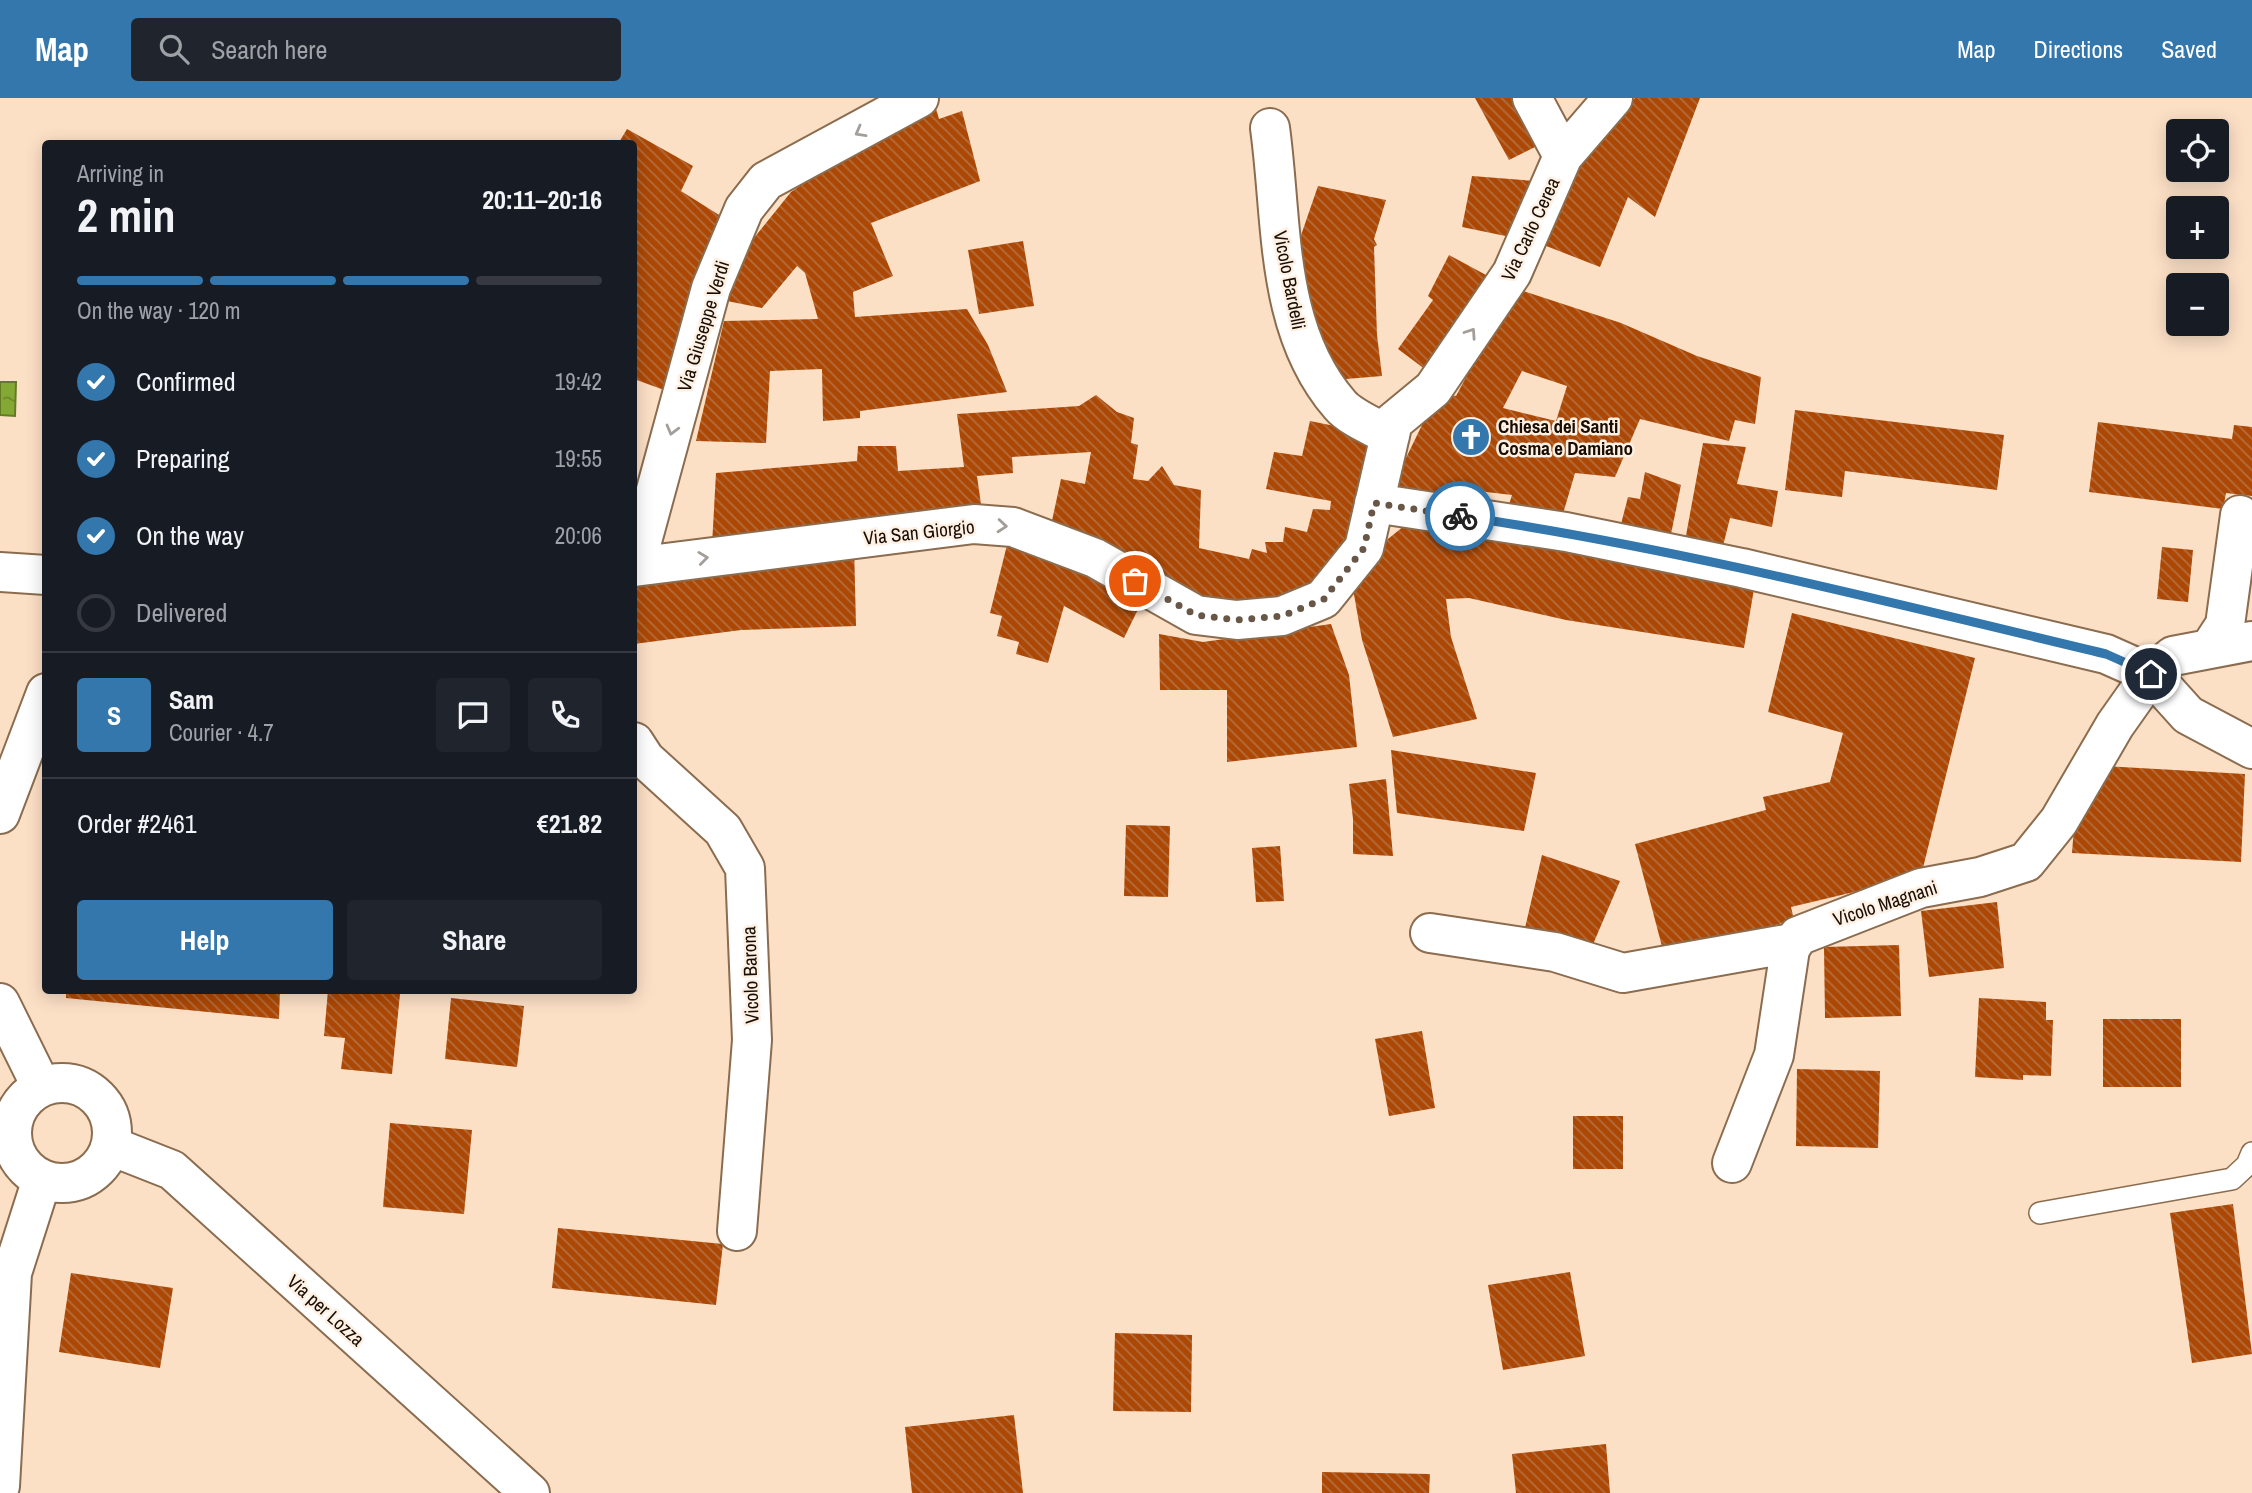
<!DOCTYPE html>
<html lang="en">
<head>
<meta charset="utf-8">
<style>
	body { margin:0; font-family:"Archivo Narrow",sans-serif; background:#20242c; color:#f1f3f6; height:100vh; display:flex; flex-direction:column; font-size:26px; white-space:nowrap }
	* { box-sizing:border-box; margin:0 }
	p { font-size:23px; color:#9ea1a6 }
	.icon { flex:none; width:38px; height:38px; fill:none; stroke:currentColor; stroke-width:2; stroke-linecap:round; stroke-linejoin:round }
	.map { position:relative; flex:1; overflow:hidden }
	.drawer { position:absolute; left:42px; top:42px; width:595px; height:854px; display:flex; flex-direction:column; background:#171b24; border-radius:7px; box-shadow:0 4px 18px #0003 }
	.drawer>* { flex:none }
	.controls { position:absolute; left:2166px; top:21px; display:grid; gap:14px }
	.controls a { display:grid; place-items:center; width:63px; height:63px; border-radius:7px; background:#171b24; box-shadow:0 4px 18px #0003; font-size:35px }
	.pin { position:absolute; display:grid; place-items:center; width:60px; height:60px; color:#fff; margin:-30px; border:4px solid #fff; border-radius:50%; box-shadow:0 2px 7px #0007 }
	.courier { position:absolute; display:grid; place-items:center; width:70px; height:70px; margin:-35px; border:5px solid #3377ad; border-radius:50%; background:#fff; color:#222; box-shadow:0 2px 9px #0007 }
	.head em { font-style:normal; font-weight:700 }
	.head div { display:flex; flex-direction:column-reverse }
	.head { display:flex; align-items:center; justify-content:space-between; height:119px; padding:0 35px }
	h1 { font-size:46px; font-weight:700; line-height:52px }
	.bar { display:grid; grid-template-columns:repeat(4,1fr); gap:10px 7px; align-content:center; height:84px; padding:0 35px }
	.bar i { height:9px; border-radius:5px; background:#363941 }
	.bar .selected { background:#3377ad }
	.bar p { grid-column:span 4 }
	.line { display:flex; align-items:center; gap:18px; padding:0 35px; border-top:2px solid #363941 }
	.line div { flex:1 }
	.round { display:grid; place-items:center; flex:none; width:74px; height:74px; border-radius:7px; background:#20242c }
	ol { padding:0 35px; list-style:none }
	li { display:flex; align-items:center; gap:21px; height:77px }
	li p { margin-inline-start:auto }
	li .icon { padding:7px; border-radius:50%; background:#3377ad; color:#fff; stroke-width:4 }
	li:last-child { color:#9ea1a6 }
	li i { width:38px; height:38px; border:4px solid #363941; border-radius:50% }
	.action { display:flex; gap:14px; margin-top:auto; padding:14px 35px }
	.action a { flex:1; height:80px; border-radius:7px; background:#3377ad; color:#fff; font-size:28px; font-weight:700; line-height:80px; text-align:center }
	.action a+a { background:#20242c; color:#f1f3f6 }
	header { display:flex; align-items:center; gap:42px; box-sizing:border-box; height:98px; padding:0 35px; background:#3377ad; color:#fff }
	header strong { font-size:33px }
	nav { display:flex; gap:38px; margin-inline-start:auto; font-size:24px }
	.search { width:490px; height:63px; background:#20242c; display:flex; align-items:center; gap:18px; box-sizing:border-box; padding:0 24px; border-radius:7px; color:#9ea1a6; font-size:26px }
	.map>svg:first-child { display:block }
	.water { fill:url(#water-ripples); stroke:#647a25; stroke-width:2 }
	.building { fill:url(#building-back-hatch); fill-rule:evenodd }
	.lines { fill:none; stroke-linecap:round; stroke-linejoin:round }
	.lane-casing { stroke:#8b6c4e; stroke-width:24 }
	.street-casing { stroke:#8b6c4e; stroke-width:42 }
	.secondary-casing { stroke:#8b6c4e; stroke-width:42 }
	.lane { stroke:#fff; stroke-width:21 }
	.street { stroke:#fff; stroke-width:38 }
	.secondary { stroke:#fff; stroke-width:38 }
	.oneway { stroke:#a39e9a }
	.done { stroke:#685747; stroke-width:7; stroke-dasharray:0 12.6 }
	.route { stroke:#3377ad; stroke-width:9 }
	.labels { text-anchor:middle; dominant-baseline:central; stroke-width:5; stroke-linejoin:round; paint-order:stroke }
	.street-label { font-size:19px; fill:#180d03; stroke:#fef0e3 }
	.poi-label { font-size:19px; font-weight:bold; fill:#180d03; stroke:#fef0e3; text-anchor:start }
</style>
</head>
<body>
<header>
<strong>Map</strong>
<div class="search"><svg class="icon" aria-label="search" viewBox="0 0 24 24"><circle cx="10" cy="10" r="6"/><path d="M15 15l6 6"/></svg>Search here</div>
<nav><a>Map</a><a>Directions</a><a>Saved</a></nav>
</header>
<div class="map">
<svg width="2252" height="1395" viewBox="0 0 2252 1395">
	<defs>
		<pattern id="water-ripples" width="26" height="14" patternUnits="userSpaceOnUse" patternTransform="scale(1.75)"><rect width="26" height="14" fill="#84a834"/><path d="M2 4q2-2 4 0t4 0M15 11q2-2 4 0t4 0" fill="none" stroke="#6b872a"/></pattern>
		<pattern id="building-back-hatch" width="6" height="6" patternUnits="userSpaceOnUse" patternTransform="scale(1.75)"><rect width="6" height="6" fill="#ad4804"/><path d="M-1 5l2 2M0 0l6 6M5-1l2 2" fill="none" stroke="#b26e41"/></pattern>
	</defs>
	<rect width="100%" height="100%" fill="#fce0c6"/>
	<!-- water -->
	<path class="water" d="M0 284H16L15 318 0 317Z"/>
	<!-- building -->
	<path class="building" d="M1475 0H1527L1549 42 1509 62Z
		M1635 0H1700L1655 119 1628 99 1600 169 1536 144 1572 76Z
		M935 7 939 21 962 13 980 83 871 125 893 178 853 194 855 219 967 211 988 247 1007 294 860 313V320L823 323 822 271 770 273 766 345 696 343 724 223 818 221 805 175 797 168 762 210 727 203 745 151 791 94 871 41Z
		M627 31 693 68 681 93 735 127 675 296 634 281V46H618Z
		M1472 78 1547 84 1520 141 1462 129Z
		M1318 88 1386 102 1374 141 1377 147 1374 149 1377 237 1382 278 1346 281 1320 258 1298 146Z
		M1023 143 1034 208 979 216 968 152Z
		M1449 157 1499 184 1430 275 1398 251 1433 202 1428 198Z
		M1514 190 1621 225 1697 258 1761 279 1755 326 1735 322 1729 343 1640 321 1615 379 1575 375 1560 426 1506 416 1512 397 1469 392 1464 412 1389 395 1438 294 1456 298ZM1522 273 1567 288 1556 323 1503 310Z
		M1096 297 1117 314 1134 320 1131 345 1138 347 1133 381 1148 383 1162 368 1174 387 1201 392 1199 450 1249 461 1252 451 1267 455 1265 444H1283L1285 429 1307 434 1313 411 1330 412 1331 403 1266 391 1274 354 1302 358 1310 323 1379 337 1364 418 1310 497 1219 509 1050 432 1061 381 1085 386 1091 354 1012 359 1013 375 977 378 982 413 712 447 716 375 857 363 858 348H896L898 373 964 369 957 316 1079 308Z
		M1795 312 2004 337 1997 392 1845 373 1842 399 1785 392Z
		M2098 324 2232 341 2234 327 2252 329V398L2226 395 2223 411 2089 394Z
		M1703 345 1746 349 1737 386 1778 393 1772 429 1730 420 1723 448 1685 443Z
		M1645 374 1681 387 1670 441 1620 430 1628 399 1640 401Z
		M1414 420 1755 485 1744 550 1566 522 1469 500 1446 501 1451 539 1477 621 1393 639 1362 542 1352 485 1373 453Z
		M1009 439 1145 497 1124 540 1064 508 1048 565 1016 556 1019 544 997 538 1002 518 990 515Z
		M854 446 856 528 741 532 634 546V478Z
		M2162 449 2193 452 2188 504 2157 501Z
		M1792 515 1975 560 1921 778 1791 809 1794 822 1664 856 1635 746 1766 712 1763 699 1830 684 1843 635 1768 614Z
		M1331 526 1349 577 1357 649 1227 664V592H1160L1159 536 1203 544Z
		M1391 652 1536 675 1524 733 1397 715Z
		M2104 668 2245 676 2241 764 2072 755 2074 729Z
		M1386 681 1393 758 1353 756V721L1349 686Z
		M1126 727 1170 728 1168 799 1124 798Z
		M1280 748 1284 803 1256 804 1252 750Z
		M1542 757 1620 783 1591 851 1525 830Z
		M1997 804 2004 870 1929 879 1921 813Z
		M1899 847 1901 918 1825 920 1824 849Z
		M66 892H280L279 921 66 900Z
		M328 892 400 896 392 976 341 971 345 940 324 938Z
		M451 900 524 908 517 969 445 961Z
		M1979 900 2046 904V922H2053L2051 978 2023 977V982L1975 979Z
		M2103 921H2181V989H2103Z
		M1422 933 1435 1010 1389 1018 1375 941Z
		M1797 971 1880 973 1878 1050 1796 1048Z
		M1573 1018H1623V1071H1573Z
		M390 1025 472 1032 464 1116 383 1109Z
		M2233 1106 2252 1256 2192 1265 2170 1115Z
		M558 1130 723 1146 716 1207 552 1190Z
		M1570 1174 1585 1258 1503 1272 1488 1187Z
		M71 1175 173 1190 160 1270 59 1254Z
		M1115 1235 1192 1237 1191 1314 1113 1313Z
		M1014 1317 1023 1395H912L905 1329Z
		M1606 1346 1610 1395H1516L1512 1356Z
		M1322 1374 1430 1376 1429 1395H1322Z"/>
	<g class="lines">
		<defs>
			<path id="lane" d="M2040 1115 2232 1081 2247 1067 2252 1055"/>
			<path id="street" d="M1532 0 1563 58
				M1270 30C1283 123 1274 231 1340 307 1351 320 1375 329 1390 338
				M1374 405 1566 434 1742 470 2106 556 2151 576 2188 617 2252 651
				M634 469 974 426 1013 429 1095 460 1196 517 1237 522 1282 518 1323 501 1364 450 1393 324 1433 291 1512 175 1563 58 1613 0
				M635 469 711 190 744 111 766 83 919 0
				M0 474 46 477
				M2210 550 2225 527 2240 417
				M634 644 645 661 723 732 745 770 752 942 737 1133
				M0 716 46 595
				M1430 835 1555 854 1623 875 1792 845
				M0 905 41 988
				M12 1035a50 50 0 1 1 100 0a50 50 0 1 1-100 0Z
				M111 1048 172 1072 530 1395
				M1732 1065 1774 957 1790 851 1798 838 1921 790 1980 779 2026 764 2059 723 2115 627 2151 576 2173 558 2252 543"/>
			<path id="secondary" d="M0 1388 12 1175 42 1081"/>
		</defs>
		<!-- lane casing -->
		<use href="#lane" class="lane-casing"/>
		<!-- street casing -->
		<use href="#street" class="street-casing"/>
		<!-- secondary casing -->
		<use href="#secondary" class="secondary-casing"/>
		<!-- lane -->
		<use href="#lane" class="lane"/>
		<!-- street -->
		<use href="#street" class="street"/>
		<!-- secondary -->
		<use href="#secondary" class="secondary"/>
	</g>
	<!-- one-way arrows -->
	<defs><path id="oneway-chevron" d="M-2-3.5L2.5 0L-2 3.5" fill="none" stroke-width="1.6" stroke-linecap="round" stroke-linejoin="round" transform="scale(1.75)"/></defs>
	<g class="oneway">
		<use href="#oneway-chevron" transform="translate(860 34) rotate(151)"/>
		<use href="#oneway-chevron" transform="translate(1471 235) rotate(-56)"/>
		<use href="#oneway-chevron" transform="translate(672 332) rotate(105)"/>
		<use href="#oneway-chevron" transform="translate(1002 428) rotate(5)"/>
		<use href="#oneway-chevron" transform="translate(703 460) rotate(-7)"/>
	</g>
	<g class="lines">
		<!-- done -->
		<path class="done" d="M1135 483 1196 517 1237 522 1282 518 1324 501 1364 450 1374 405 1460 418"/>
		<!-- route -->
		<path class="route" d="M1460 418C1678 450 1892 505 2106 556L2151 576"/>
	</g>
	<!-- icons -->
	<defs>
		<symbol id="church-disc" viewBox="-11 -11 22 22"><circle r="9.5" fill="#3377ad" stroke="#fef0e3"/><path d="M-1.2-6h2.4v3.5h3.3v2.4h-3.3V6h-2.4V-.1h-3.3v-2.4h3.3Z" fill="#fff"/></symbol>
	</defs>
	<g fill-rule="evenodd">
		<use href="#church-disc" x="1449" y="317" width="44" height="44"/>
	</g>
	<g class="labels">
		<!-- street labels -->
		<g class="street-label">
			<text transform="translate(1530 131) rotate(-65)">Via Carlo Cerea</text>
			<text transform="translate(1290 182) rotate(79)">Vicolo Bardelli</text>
			<text transform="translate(703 228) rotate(-73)">Via Giuseppe Verdi</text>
			<text transform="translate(919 434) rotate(-6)">Via San Giorgio</text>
			<text transform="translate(1885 805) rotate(-18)">Vicolo Magnani</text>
			<text transform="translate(750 877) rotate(-92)">Vicolo Barona</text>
			<text transform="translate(326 1212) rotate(42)">Via per Lozza</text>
		</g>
		<!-- poi labels -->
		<g class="poi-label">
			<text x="1498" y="328">Chiesa dei Santi<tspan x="1498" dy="22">Cosma e Damiano</tspan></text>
		</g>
	</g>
</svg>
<div class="controls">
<a><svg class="icon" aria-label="locate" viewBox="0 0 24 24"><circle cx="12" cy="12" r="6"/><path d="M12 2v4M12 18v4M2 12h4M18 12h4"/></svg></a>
<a>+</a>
<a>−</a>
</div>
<div class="pin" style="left:1135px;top:483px;background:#ea580c"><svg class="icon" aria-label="bag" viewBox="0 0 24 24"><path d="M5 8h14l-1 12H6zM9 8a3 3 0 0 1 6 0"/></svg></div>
<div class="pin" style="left:2151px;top:576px;background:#1f2937"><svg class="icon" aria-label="home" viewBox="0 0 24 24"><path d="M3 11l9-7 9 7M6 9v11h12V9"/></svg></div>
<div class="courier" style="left:1460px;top:418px"><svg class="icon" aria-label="bike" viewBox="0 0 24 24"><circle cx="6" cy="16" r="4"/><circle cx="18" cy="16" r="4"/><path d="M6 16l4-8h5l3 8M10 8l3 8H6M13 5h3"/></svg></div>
<section class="drawer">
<div class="head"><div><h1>2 min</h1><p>Arriving in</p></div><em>20:11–20:16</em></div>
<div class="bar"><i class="selected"></i><i class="selected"></i><i class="selected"></i><i></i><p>On the way · 120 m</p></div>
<ol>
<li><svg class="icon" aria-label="check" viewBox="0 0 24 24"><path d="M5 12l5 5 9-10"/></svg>Confirmed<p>19:42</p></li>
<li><svg class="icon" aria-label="check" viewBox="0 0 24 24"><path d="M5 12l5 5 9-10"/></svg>Preparing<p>19:55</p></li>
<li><svg class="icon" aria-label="check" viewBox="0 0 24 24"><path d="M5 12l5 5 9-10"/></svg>On the way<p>20:06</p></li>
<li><i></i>Delivered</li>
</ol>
<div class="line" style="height:126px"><b class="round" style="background:#3377ad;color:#fff">S</b><div><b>Sam</b><p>Courier · 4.7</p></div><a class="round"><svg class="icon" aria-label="chat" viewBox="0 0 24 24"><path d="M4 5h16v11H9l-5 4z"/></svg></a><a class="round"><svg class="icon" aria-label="phone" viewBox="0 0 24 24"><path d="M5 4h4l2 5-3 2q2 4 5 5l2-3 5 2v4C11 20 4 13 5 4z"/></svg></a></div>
<div class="line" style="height:91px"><div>Order #2461</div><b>€21.82</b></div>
<div class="action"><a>Help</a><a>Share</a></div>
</section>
</div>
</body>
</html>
